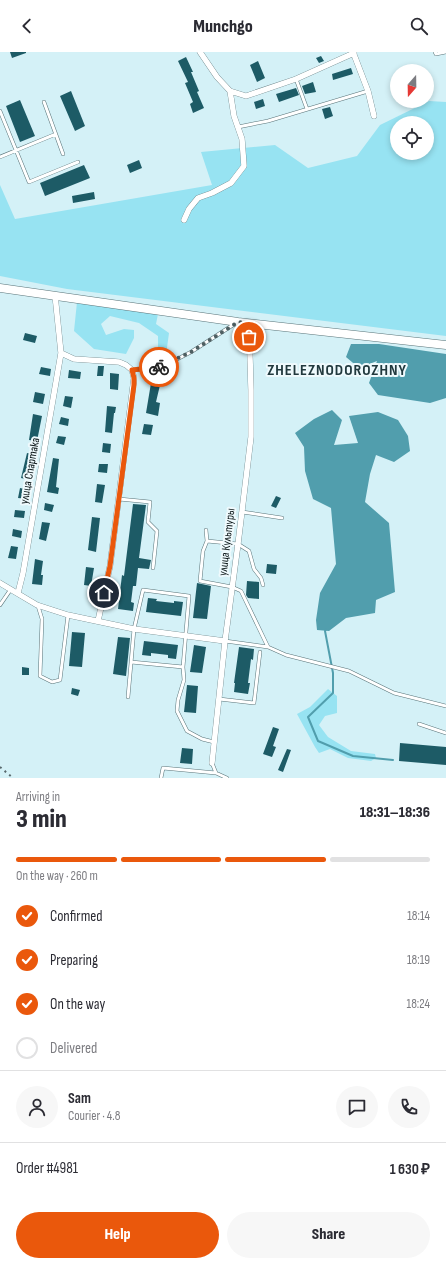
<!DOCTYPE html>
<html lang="en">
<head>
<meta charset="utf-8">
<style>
	body { margin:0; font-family:"Sofia Sans Condensed",sans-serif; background:#f7f7f7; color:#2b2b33; height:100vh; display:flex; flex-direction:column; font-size:15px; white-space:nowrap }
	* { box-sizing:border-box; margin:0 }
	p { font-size:13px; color:#7c7c81 }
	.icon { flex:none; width:22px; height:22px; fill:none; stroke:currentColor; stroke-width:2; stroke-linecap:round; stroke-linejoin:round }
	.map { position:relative; height:726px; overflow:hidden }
	.side { display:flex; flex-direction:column; background:#fff; flex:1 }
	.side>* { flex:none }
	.needle { width:26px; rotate:200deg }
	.tools { position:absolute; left:390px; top:12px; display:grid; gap:8px }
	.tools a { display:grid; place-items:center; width:44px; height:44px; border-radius:50%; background:#fff; box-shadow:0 2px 6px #0003; font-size:20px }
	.pin { position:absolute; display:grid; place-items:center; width:34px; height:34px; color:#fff; margin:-17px; border:2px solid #fff; border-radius:50%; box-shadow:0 1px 4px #0007 }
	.courier { position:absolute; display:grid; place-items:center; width:40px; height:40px; margin:-20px; border:3px solid #ea580c; border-radius:50%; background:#fff; color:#222; box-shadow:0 1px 5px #0007 }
	.overview em { font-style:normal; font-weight:800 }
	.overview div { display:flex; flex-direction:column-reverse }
	.overview { display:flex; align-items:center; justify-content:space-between; height:68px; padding:0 16px }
	h1 { font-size:26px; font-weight:800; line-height:30px }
	.bar { display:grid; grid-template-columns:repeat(4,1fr); gap:6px 4px; align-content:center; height:48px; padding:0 16px }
	.bar i { height:5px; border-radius:3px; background:#e1e1e2 }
	.bar .on { background:#ea580c }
	.bar p { grid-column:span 4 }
	.line { display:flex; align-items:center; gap:10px; padding:0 16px; border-top:1px solid #e1e1e2 }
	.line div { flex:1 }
	.round { display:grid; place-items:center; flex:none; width:42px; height:42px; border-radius:21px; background:#f7f7f7 }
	ol { padding:0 16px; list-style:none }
	li { display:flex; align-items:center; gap:12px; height:44px }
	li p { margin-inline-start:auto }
	li .icon { padding:4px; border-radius:50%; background:#ea580c; color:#fff; stroke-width:4 }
	li:last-child { color:#7c7c81 }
	li i { width:22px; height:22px; border:2px solid #e1e1e2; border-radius:50% }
	.action { display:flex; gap:8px; margin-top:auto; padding:8px 16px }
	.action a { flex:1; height:46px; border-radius:24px; background:#ea580c; color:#fff; font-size:16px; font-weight:800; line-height:46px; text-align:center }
	.action a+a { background:#f7f7f7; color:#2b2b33 }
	header { display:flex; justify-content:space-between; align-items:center; height:52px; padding:0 16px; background:#fff; font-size:18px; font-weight:800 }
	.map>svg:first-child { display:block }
	.green { fill:#97e3f2; fill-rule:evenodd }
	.water { fill:#519ead }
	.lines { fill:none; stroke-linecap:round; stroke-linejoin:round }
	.stream { stroke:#519ead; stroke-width:2 }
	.building { fill:#1d5b66 }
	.lane-casing { stroke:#597479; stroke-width:4 }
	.street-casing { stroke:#597479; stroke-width:6 }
	.secondary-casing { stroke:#597479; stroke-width:9 }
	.lane { stroke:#fff; stroke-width:3 }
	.street { stroke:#fff; stroke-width:5.5 }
	.secondary { stroke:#fff; stroke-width:8 }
	.rail { stroke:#57686c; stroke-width:2; stroke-dasharray:2 4; stroke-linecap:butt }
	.done { stroke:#4e5f62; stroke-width:4; stroke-dasharray:0 7.2 }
	.route { stroke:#ea580c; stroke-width:5 }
	.labels { text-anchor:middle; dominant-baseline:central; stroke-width:4; stroke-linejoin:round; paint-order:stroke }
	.street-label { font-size:12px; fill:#061012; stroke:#effafd }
	.district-label { font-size:16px; font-weight:bold; letter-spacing:1px; fill:#21393e; stroke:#effafd }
</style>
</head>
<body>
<header><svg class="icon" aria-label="back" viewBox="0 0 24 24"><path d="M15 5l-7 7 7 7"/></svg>Munchgo<svg class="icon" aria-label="search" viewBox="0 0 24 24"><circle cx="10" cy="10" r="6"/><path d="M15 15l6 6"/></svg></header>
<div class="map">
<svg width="446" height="726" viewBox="0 0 446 726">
	<rect width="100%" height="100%" fill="#d4f1f7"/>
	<!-- green -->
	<path class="green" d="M429 49 446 50V284L67 237 0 224V133L15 167 212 133 201 100 275 93 308 116 357 104 380 73ZM397 71H427V101H397Z
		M77 250 158 262 156 272 169 281 166 303 158 302V284L139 271 110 264 101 272 106 283 124 277 134 278V286L126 302 94 297 74 279Z
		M328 637 337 644V661L325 664 319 673 328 685 351 699 375 702 376 706 371 709 348 706 330 697 319 701 315 695 297 662 310 655Z"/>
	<!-- water -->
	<path class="water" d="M351 292H379L446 302V346L430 351 378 343 369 331 377 309 359 316 346 305Z
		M332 358 342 368 334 393 358 391 349 364 378 360 398 368 408 384 410 399 394 410 376 403 370 422 365 450 389 471 395 540 376 548 375 561 346 566 329 579 317 578 316 568 320 541 336 512 331 456 313 447 305 419 304 395 295 381 314 367Z"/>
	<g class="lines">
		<!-- stream -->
		<path class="stream" d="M326 577 325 579 333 621V641L308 665 318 689 353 704 393 708"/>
	</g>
	<!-- building -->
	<path class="building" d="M10 0H26V1L12 6Z
		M321 4 324 9 319 11 316 6Z
		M186 5 193 20H191L199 39 197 40 204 56 193 61 190 52 193 50 185 31 188 30 178 9Z
		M258 9 265 26 257 30 250 13Z
		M351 16 353 22 333 28 332 22Z
		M313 30 316 40 305 42 302 34Z
		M296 36 299 43 279 50 276 42Z
		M71 39 85 74 75 79 60 44Z
		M263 47 265 54 256 57 254 50Z
		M20 48 35 84 20 90 6 54Z
		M330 55 333 64 325 67 322 57Z
		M139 108 142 116 130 121 127 113Z
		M84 113 90 126 45 144 40 131Z
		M94 140 95 147 73 151 72 144Z
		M25 281 37 284 35 291 23 288Z
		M98 314H104L103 324H97Z
		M41 315 51 317 50 324 39 322Z
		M69 318 81 320 80 327 68 326Z
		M154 319H155V324H146V320Z
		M110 321 119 322 118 338 110 337Z
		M151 331 160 333 156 350 160 351 158 364 146 361Z
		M35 340 45 342 43 352 33 350Z
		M65 344 73 345 71 356 63 354Z
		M107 354 116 355 115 361H114L112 381 105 380Z
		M33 362 42 364 37 389 29 388Z
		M61 365 69 367 68 374 59 372Z
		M144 372 153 373 151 383 142 382Z
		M58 384 66 385 64 393 56 391Z
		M103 391 111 392 110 401 102 400Z
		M27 401 35 403 30 428 21 426Z
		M53 406 59 407 56 435 59 436 58 442 47 440Z
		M99 412H108L107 421 98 420Z
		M97 432 105 433 102 451 95 450Z
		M20 436 29 438 27 447 18 446Z
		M276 444 281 446 276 456 271 454Z
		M45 451 54 453 52 460 44 458Z
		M133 452 146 453 139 506 151 508 149 517 138 516 136 534H133L131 550 134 551 133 559 118 557 122 523 124 524Z
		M15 458 25 459 24 466 14 465Z
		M92 465 100 466 96 500 88 498Z
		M42 470 50 471 46 489 39 487Z
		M13 477 22 479 21 486 12 484Z
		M11 494 18 495 16 507 8 506Z
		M35 507 43 509 41 523H43L42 533 32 532Z
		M267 512 277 513 276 522 266 521Z
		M86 515 94 516 91 534 84 533Z
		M247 529 259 530V547L248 546 246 543Z
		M197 531 211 534 207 567 193 566Z
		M148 546 157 547 156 549 174 551V549L183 550 181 564 146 560Z
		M72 580 85 581 82 615 69 614Z
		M118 585 130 586 126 624 113 622Z
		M144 589 178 593 176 607 168 606V603L151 601V604L142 603Z
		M194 593 206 595 202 621 190 620Z
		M239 595 254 597 253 608 251 607 248 631H250L248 642 234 640 235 631H234Z
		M22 615 29 616V623H22Z
		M187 633 198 634 196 661 184 660Z
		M72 636 80 638 78 644 71 642Z
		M273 675 279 677 273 694 276 695 272 705 263 702Z
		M400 691 446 695V713L399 709Z
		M182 696 193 697 192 712 180 711Z
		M287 697 291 698 283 720 278 718Z"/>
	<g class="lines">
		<defs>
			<path id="lane" d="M435 0 436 2 446 0
				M296 27 307 57
				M44 50 63 102
				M0 59 29 130 78 110
				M238 75 268 69 368 39
				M0 105 56 82
				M132 318 162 315 191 300 236 271
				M119 447 150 450 148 470 157 479 153 516
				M242 460 282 466
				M206 478 207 489 203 499 200 529 232 535 241 539 268 595
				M207 489 238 492 249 499 254 517 261 526 263 533
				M0 553 11 537
				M38 554 42 567 40 624 52 630 60 628 68 563
				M225 589 268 595 286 603 349 619 394 641 446 654
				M131 610 183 615
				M128 645 134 577 143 538 189 544 183 615 184 628 178 648 177 659 187 679 202 687 214 690
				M219 647 254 651 260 600
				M419 672 446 681
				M212 711 216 721 227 726
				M161 726 163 716 216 721"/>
			<path id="street" d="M200 0 217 25 230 39 246 44 296 27 354 1
				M353 0 368 39 374 64
				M184 168 189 157 198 146 212 141 231 131 244 114 242 87 234 64 230 39
				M55 243 61 301 74 307 119 310 126 313 132 318 134 326 110 514 98 569
				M0 531 37 553 68 563 134 577 225 589
				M18 541 23 521 61 301
				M212 711 225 589 238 492 251 385V338L249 271"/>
			<path id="secondary" d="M0 236 238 270 446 293"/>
		</defs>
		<!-- lane casing -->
		<use href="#lane" class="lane-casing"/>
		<!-- street casing -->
		<use href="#street" class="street-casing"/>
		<!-- secondary casing -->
		<use href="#secondary" class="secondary-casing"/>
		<!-- lane -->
		<use href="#lane" class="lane"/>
		<!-- street -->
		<use href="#street" class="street"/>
		<!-- secondary -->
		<use href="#secondary" class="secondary"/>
		<!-- rail -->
		<path class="rail" d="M0 715 13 726"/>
	</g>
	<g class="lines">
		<!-- done -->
		<path class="done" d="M159 315 191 300 238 270 249 271V285"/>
		<!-- route -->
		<path class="route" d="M104 541 110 514 134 333V326L132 318 159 315"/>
	</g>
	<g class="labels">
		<!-- street labels -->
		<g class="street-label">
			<text transform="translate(30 419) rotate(-80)">улица Спартака</text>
			<text transform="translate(227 490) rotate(-83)">улица Культуры</text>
		</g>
		<!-- district labels -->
		<g class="district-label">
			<text x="337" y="318">ZHELEZNODOROZHNY</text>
		</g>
	</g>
</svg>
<div class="tools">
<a><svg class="needle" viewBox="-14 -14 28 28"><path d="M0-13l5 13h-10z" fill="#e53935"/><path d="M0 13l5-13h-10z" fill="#7c7c81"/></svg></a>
<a><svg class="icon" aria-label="locate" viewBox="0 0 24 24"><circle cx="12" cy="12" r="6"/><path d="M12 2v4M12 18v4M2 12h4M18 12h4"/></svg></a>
</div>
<div class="pin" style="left:249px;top:285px;background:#ea580c"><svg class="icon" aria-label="bag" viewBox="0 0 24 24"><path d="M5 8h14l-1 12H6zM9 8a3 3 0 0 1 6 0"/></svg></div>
<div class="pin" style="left:104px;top:541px;background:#1f2937"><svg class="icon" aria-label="home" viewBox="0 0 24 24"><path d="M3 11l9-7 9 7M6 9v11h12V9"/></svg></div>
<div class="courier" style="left:159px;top:315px"><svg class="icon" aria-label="bike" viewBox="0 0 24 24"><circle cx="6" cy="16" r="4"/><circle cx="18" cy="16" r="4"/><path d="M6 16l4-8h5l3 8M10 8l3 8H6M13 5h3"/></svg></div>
</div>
<section class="side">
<div class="overview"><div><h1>3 min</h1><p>Arriving in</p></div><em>18:31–18:36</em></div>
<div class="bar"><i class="on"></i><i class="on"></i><i class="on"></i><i></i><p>On the way · 260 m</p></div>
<ol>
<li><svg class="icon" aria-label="check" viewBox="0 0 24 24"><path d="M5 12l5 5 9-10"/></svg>Confirmed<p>18:14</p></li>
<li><svg class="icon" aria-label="check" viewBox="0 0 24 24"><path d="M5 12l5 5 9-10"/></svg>Preparing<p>18:19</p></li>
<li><svg class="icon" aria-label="check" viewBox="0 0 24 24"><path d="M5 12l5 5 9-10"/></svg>On the way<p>18:24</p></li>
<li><i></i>Delivered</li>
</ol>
<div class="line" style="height:72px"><a class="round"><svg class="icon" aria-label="person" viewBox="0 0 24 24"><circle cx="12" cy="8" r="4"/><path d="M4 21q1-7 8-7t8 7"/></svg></a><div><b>Sam</b><p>Courier · 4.8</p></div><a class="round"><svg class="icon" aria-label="chat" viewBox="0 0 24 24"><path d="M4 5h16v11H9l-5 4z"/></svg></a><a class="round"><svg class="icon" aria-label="phone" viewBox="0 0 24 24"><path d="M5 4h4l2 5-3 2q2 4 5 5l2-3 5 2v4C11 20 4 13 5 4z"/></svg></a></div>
<div class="line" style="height:52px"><div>Order #4981</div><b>1 630 ₽</b></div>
<div class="action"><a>Help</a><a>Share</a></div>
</section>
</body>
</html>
